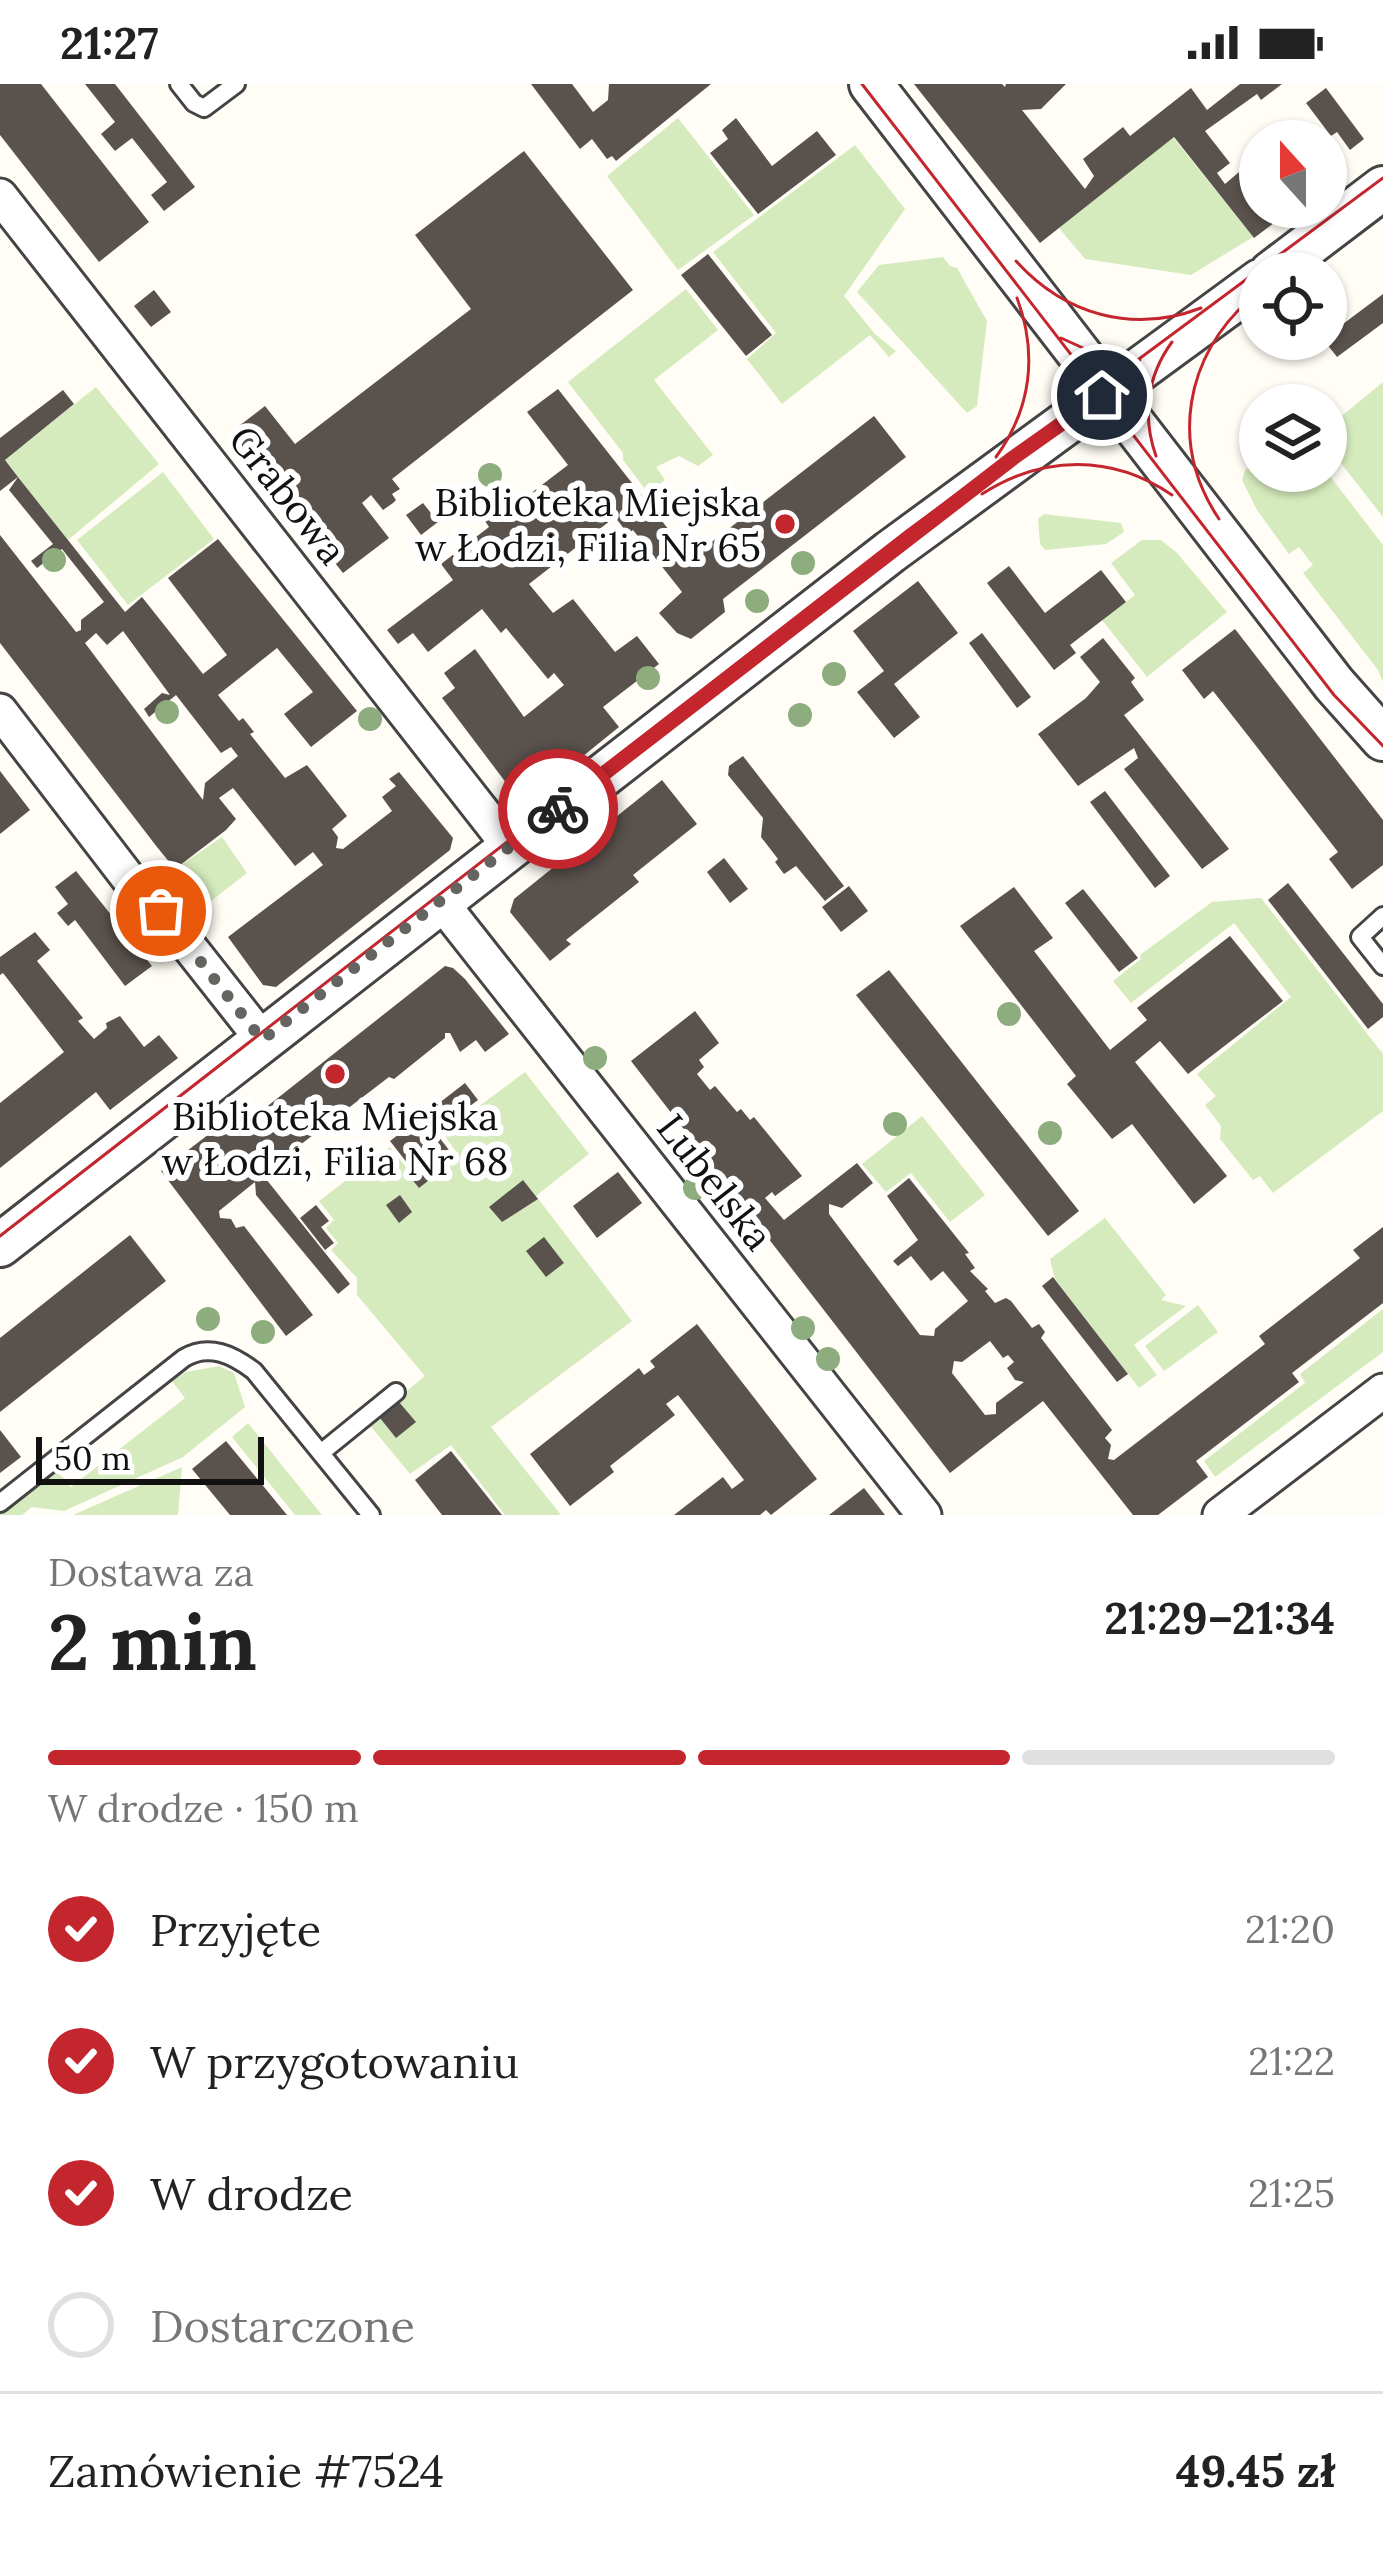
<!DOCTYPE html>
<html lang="pl">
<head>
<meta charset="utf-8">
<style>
	body { margin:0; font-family:Lora,serif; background:#f6f6f6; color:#222; height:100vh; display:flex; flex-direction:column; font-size:45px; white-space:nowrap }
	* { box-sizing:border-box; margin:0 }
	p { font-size:39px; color:#767676 }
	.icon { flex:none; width:66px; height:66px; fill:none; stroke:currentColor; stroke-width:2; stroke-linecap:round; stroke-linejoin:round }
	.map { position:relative; height:1431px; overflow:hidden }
	.panel { display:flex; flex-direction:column; background:#fff; flex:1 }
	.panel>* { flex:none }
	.needle { width:78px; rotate:339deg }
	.controls { position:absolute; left:1239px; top:36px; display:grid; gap:24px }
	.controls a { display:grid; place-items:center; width:108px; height:108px; border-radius:50%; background:#fff; box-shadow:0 3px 9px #0004; font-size:60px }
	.scale { position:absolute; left:36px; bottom:30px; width:228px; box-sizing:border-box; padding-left:12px; border:6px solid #111; border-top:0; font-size:33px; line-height:42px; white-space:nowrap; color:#111; -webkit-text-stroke:9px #fff; paint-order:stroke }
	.pin { position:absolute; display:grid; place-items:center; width:102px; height:102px; color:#fff; margin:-51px; border:6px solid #fff; border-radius:50%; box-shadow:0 3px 12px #0007 }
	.courier { position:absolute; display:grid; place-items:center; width:120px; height:120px; margin:-60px; border:9px solid #c4262e; border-radius:50%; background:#fff; color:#222; box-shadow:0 3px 15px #0007 }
	.headline em { font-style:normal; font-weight:800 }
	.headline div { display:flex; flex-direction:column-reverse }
	.headline { display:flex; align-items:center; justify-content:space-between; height:204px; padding:0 48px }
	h1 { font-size:78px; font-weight:800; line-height:90px }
	.bar { display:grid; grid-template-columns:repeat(4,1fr); gap:18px 12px; align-content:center; height:144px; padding:0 48px }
	.bar i { height:15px; border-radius:9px; background:#e0e0e0 }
	.bar .current { background:#c4262e }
	.bar p { grid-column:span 4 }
	.line { display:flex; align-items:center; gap:30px; padding:0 48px; border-top:3px solid #e0e0e0 }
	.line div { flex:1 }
	ol { padding:0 48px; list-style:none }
	li { display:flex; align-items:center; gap:36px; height:132px }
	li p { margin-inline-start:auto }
	li .icon { padding:12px; border-radius:50%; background:#c4262e; color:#fff; stroke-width:4 }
	li:last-child { color:#767676 }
	li i { width:66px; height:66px; border:6px solid #e0e0e0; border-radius:50% }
	.status { display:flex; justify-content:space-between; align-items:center; height:84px; padding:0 60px; background:#fff; direction:ltr }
	.status svg { height:33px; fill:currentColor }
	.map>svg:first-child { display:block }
	.green { fill:#d5ebbd }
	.building { fill:#5a524d; fill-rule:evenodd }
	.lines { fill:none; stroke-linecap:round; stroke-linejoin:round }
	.service-casing { stroke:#444; stroke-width:22 }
	.minor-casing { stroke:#444; stroke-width:39 }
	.tertiary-casing { stroke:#444; stroke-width:48 }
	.service { stroke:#fff; stroke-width:16 }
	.minor { stroke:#fff; stroke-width:33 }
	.tertiary { stroke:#fff; stroke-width:42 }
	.tram { stroke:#c4262e; stroke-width:3 }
	.tree { fill:#8dad7f }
	.done { stroke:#646461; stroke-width:12; stroke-dasharray:0 21.6 }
	.route { stroke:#c4262e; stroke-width:15 }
	.poi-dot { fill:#c4262e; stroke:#fff; stroke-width:4.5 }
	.labels { text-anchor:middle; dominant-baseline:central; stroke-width:12; stroke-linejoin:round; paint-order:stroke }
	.street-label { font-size:39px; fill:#111; stroke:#fff }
	.poi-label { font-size:39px; fill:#111; stroke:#fff; text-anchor:end }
</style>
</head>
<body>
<div class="status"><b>21:27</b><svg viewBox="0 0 49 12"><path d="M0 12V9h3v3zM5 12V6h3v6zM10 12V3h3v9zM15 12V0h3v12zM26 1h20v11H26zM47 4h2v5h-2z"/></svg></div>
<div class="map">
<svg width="1383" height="1431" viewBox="0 0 1383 1431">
	<rect width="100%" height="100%" fill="#fffdf5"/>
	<!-- green -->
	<path class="green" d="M678 34 754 131 678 186 607 92Z
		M1173 53 1253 153 1191 191 1085 175 1059 144Z
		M855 61 905 125 844 212 875 250 896 267 889 273 870 251 782 320 747 275 776 249 713 168Z
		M943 173 950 182 957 184 987 237 977 322 967 329 857 208 879 181Z
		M686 205 718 246 654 296 713 371 698 382 679 372 656 383 665 396 648 409 623 376V369L568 298Z
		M1383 298V433L1326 360V345Z
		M96 303 159 380 68 456 5 376Z
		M1260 375V387H1326L1383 461V598L1378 586 1303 489 1313 481 1299 463 1289 470 1257 426 1242 396 1245 386Z
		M163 388 214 455 128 521 77 456Z
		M1044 430 1121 439 1124 448 1106 460 1045 466 1040 460 1038 435Z
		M1142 456H1161L1176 468 1227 528 1147 593 1102 536 1135 511 1111 479Z
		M222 753 247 789 206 821 175 785Z
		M1261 814 1383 970V1027L1273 1109 1260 1092 1253 1096 1220 1055 1221 1042 1205 1021 1216 1012 1197 990 1291 913 1234 839 1131 919 1113 897 1141 875 1140 871 1212 818Z
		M525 988 589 1070 536 1112 632 1237 491 1343 561 1431H505L451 1361 410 1390 368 1339 425 1292 357 1211V1194L331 1166 338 1159 326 1144 334 1136 319 1117 390 1063 420 1101 459 1072 443 1049Z
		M922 1032 985 1111 950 1138 911 1089 886 1108 862 1080Z
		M1105 1134 1166 1211 1161 1216 1186 1222 1134 1261 1157 1291 1139 1304 1055 1195 1050 1175Z
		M1198 1221 1218 1248 1164 1287 1145 1262Z
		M1383 1225V1268L1215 1393 1204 1377 1305 1299 1300 1290Z
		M219 1282 234 1289 245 1323 183 1373 64 1427 32 1423 22 1431H0L57 1387 71 1403 185 1314 172 1297 186 1288Z
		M248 1339 322 1431H295L232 1353Z
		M182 1383 178 1431H73Z"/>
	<!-- building -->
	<path class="building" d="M0 0H41L149 138 99 178 0 51Z
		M85 0H115L195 103 164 127 151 111 167 98 132 54 115 67 101 50 115 38Z
		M531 0H572L593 28 608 16 609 0H711L616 77 612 72 607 75 592 55 580 65Z
		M914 0H1002L1005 3 1006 0H1066L1041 25 1022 26 1085 105 1094 92 1083 75 1123 43 1130 52 1191 4 1207 26 1240 0H1282L1261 16 1257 10 1205 47 1230 79 1217 89 1225 100 1252 77 1260 87V123L1291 126 1254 154 1174 53 1040 159Z
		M1326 4 1364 55 1350 66 1337 48 1331 52 1306 19Z
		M736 34 772 82 817 47 836 71 758 130 710 69 728 55 722 46Z
		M524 67 633 206 392 395 400 405 392 410 396 416 393 419 383 426 371 411 362 419 389 454 343 489 231 348 265 322 295 360 471 225 415 151Z
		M708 170 772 251 746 272 681 191Z
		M154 206 171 228 151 243 134 222Z
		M1383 210V239L1337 273 1323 255Z
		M558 305 691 474 874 332 906 373 723 515 725 528 691 555 677 549 659 529 682 508 633 446 628 450 615 433 529 500 553 529 573 515 615 568 637 552 659 580 603 623 619 643 530 715 516 712 442 614 455 604 444 589 475 565 524 633 564 601 554 589 548 595 506 544 501 549 482 525 428 568 413 549 398 560 387 546 453 496 441 480 489 443 485 437 505 421 509 426 568 381 527 328Z
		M63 306 74 320 5 376 18 393 0 407V354Z
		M18 393 125 528 142 513 203 590 227 571 168 494 218 455 357 627 311 663 284 630 313 608 277 564 218 611 239 637 243 634 254 648 250 650 285 694 307 681 347 732 332 745 338 753 336 764 343 765 392 727 382 713 396 702 389 695 399 688 453 754 450 766 276 903 263 901 228 853 323 781 313 768 295 782 233 704 219 714 236 735 226 746 175 785 157 763 0 559V451L76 548 81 546V536L104 518 62 465 37 484 31 477 53 460 9 406ZM123 547 170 611 162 609 144 625 149 633 176 611 221 669 231 663 238 672 205 699 203 716 85 559 96 549 107 561Z
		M423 419 438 438 421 451 406 431Z
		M1009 482 1045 529 1101 486 1126 518 1070 561 1076 569 1054 586 987 499Z
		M918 497 958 549 894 600 920 633 894 654 857 608 884 587 853 547Z
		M1235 545 1383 736V781L1352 805 1329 775 1338 768 1253 658 1213 607 1204 615 1182 586Z
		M982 549 1031 613 1017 624 969 559Z
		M1103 554 1135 594 1131 598 1144 616 1124 631 1229 765 1202 785 1124 685 1138 674 1134 664 1078 702 1038 650 1086 614 1100 598 1080 573Z
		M743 672 844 802 825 817 796 782 784 790 775 778 778 775 761 753 763 734 728 691 729 682Z
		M0 687 30 726 0 750Z
		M662 696 697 740 633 791 639 798 566 856 571 860 550 877 510 828 514 815Z
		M1105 707 1170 792 1155 804 1090 718Z
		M724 774 748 805 730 819 707 788Z
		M76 787 152 882 125 902 75 836 68 842 57 829 68 820 55 803Z
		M1288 799 1383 920V933L1368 945 1268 816Z
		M849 802 868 827 841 848 822 823Z
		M1014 803 1053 854 1034 867 1110 966 1147 936 1137 924 1230 852 1283 917 1188 990 1160 957 1135 978 1227 1092 1194 1120 1132 1040 1112 1055 1067 1000 1076 992 960 842Z
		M1083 805 1138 874 1119 888 1065 819Z
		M35 848 50 866 37 877 83 934 78 937 94 955 107 944 106 939 120 932 144 963 159 951 178 974 110 1026 96 1008 0 1084V1019L64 968 3 889 0 891V873Z
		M445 882 453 884 465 895 509 950 485 968 476 956 460 968 450 949H445V954L394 995 389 993 262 1090 350 1200 338 1210 256 1111 255 1098 219 1127 220 1134 231 1135 236 1144 244 1142 313 1231 286 1252 161 1087 222 1040 231 1051Z
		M889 886 1079 1127 1048 1152 856 911Z
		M695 927 719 959 699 976 704 983 697 990 710 1006 715 1002 737 1028 741 1025 750 1036 754 1033 802 1092 775 1112 772 1108 765 1114 784 1136 857 1079 873 1099 842 1124 829 1120V1130L920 1251 934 1252 935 1245 968 1217 943 1187 931 1197 911 1172 898 1182 893 1177 918 1156 887 1112 909 1094 969 1169 965 1170 975 1184 970 1187 988 1205 985 1207 995 1219 1006 1214 1011 1217 1032 1244 1039 1240 1045 1248 1041 1254 1112 1346 1105 1354 1111 1361 1108 1375 1114 1376 1265 1260 1259 1252 1360 1174 1353 1166 1383 1143V1219L1292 1289 1299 1298 1196 1377 1208 1393 1158 1431H1133L1043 1317 950 1389 631 977ZM990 1257 1003 1274 1008 1271 1014 1278 1007 1284 1015 1296 1024 1298 996 1319V1330L985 1331 952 1289 954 1277 962 1278Z
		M465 999 478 1016 435 1048 456 1075 419 1104 406 1088 411 1084 390 1057Z
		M618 1088 642 1119 597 1154 573 1122Z
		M523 1096 538 1115 502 1138 489 1123Z
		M400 1111 412 1128 399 1139 386 1121Z
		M316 1121 329 1137 321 1143 334 1159 325 1166 300 1134Z
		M130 1151 166 1197 0 1328V1254Z
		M544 1153 564 1179 546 1193 526 1167Z
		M1053 1193 1128 1290 1117 1298 1042 1202Z
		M697 1240 817 1395 771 1431 766 1426 760 1431H674L723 1393 732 1405 744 1396 678 1311 666 1320 675 1331 610 1382 614 1388 570 1422 530 1370 639 1284 644 1291 655 1283 650 1277Z
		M399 1318 416 1338 396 1354 380 1334Z
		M0 1346 21 1373 0 1389Z
		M226 1357 250 1386 287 1431H230L192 1385Z
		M451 1367 502 1431H442L415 1396Z
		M864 1404 885 1431H829L838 1424Z"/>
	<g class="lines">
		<defs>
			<path id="service" d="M179 0 194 19 204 24 236 0
				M1383 832 1360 853 1383 882
				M322 1368 396 1308
				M0 1419 184 1274C209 1259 233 1271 254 1287L371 1431"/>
			<path id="minor" d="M0 112 510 763
				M0 627 142 812 161 827 262 955
				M440 817 924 1431
				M1220 1431 1383 1307"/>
			<path id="tertiary" d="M871 0 1334 600 1383 655
				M1271 189 1383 104
				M0 1161 890 468 1260 197"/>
		</defs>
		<!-- service casing -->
		<use href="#service" class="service-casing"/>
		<!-- minor casing -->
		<use href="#minor" class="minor-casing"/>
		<!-- tertiary casing -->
		<use href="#tertiary" class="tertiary-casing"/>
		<!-- service -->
		<use href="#service" class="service"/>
		<!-- minor -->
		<use href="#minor" class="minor"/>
		<!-- tertiary -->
		<use href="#tertiary" class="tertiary"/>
		<!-- tram -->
		<path class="tram" d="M862 0 1334 611 1383 662
			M1016 177C1065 231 1133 250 1201 224
			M1061 254 1103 273 1140 276
			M1045 348 1087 339 1133 349
			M1156 372C1142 332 1147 292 1172 258
			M996 373C1031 325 1038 270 1017 214
			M982 410C1043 371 1112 370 1172 411
			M1219 435C1169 360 1185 273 1251 214
			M0 1152 907 447 1383 94"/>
	</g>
	<!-- trees -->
	<g class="tree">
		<circle cx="490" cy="391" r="12"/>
		<circle cx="54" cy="476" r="12"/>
		<circle cx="803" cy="479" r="12"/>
		<circle cx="757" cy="517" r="12"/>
		<circle cx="834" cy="590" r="12"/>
		<circle cx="648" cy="594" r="12"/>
		<circle cx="167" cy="628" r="12"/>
		<circle cx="800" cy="631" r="12"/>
		<circle cx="370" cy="635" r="12"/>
		<circle cx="1009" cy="930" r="12"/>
		<circle cx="595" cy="974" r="12"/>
		<circle cx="895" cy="1040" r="12"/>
		<circle cx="1050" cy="1049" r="12"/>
		<circle cx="695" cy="1104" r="12"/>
		<circle cx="208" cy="1235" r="12"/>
		<circle cx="803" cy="1244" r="12"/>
		<circle cx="263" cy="1248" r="12"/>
		<circle cx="828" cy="1275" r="12"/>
	</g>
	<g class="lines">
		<!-- done -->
		<path class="done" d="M161 827 262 956 558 725"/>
		<!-- route -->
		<path class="route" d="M558 725 1013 374 1102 311"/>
	</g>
	<!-- markers -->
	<g class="poi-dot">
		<circle cx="785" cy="440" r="12"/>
		<circle cx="335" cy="990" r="12"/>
	</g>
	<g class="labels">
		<!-- street labels -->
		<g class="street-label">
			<text transform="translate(288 411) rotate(52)">Grabowa</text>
			<text transform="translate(715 1098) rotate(52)">Lubelska</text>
		</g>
		<!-- poi labels -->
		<g class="poi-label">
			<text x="761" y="418">Biblioteka Miejska<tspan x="761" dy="45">w Łodzi, Filia Nr 65</tspan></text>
			<text x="335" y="1032" text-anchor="middle">Biblioteka Miejska<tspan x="335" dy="45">w Łodzi, Filia Nr 68</tspan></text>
		</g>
	</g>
</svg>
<div class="controls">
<a><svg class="needle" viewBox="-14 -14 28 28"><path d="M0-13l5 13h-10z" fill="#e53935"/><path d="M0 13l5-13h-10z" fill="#767676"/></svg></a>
<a><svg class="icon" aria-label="locate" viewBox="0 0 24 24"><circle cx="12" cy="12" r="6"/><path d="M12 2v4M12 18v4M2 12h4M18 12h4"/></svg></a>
<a><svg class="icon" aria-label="layers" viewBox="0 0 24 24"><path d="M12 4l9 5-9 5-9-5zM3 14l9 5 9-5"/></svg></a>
</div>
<div class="scale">50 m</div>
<div class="pin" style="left:161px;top:827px;background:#ea580c"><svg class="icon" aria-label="bag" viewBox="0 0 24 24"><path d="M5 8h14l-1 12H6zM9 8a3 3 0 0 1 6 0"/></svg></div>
<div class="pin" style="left:1102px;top:311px;background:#1f2937"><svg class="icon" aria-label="home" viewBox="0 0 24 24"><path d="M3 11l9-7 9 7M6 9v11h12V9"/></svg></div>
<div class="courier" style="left:558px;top:725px"><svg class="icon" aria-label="bike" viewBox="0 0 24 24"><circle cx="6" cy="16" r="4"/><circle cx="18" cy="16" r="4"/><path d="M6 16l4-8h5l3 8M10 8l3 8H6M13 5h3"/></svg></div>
</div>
<section class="panel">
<div class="headline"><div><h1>2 min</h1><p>Dostawa za</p></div><em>21:29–21:34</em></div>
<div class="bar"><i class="current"></i><i class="current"></i><i class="current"></i><i></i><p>W drodze · 150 m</p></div>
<ol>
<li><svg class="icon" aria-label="check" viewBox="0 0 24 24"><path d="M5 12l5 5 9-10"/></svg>Przyjęte<p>21:20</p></li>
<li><svg class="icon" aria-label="check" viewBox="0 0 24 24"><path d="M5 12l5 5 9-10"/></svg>W przygotowaniu<p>21:22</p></li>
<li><svg class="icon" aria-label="check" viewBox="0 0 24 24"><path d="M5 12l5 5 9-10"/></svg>W drodze<p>21:25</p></li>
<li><i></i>Dostarczone</li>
</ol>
<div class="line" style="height:156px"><div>Zamówienie #7524</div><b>49.45 zł</b></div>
</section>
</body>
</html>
